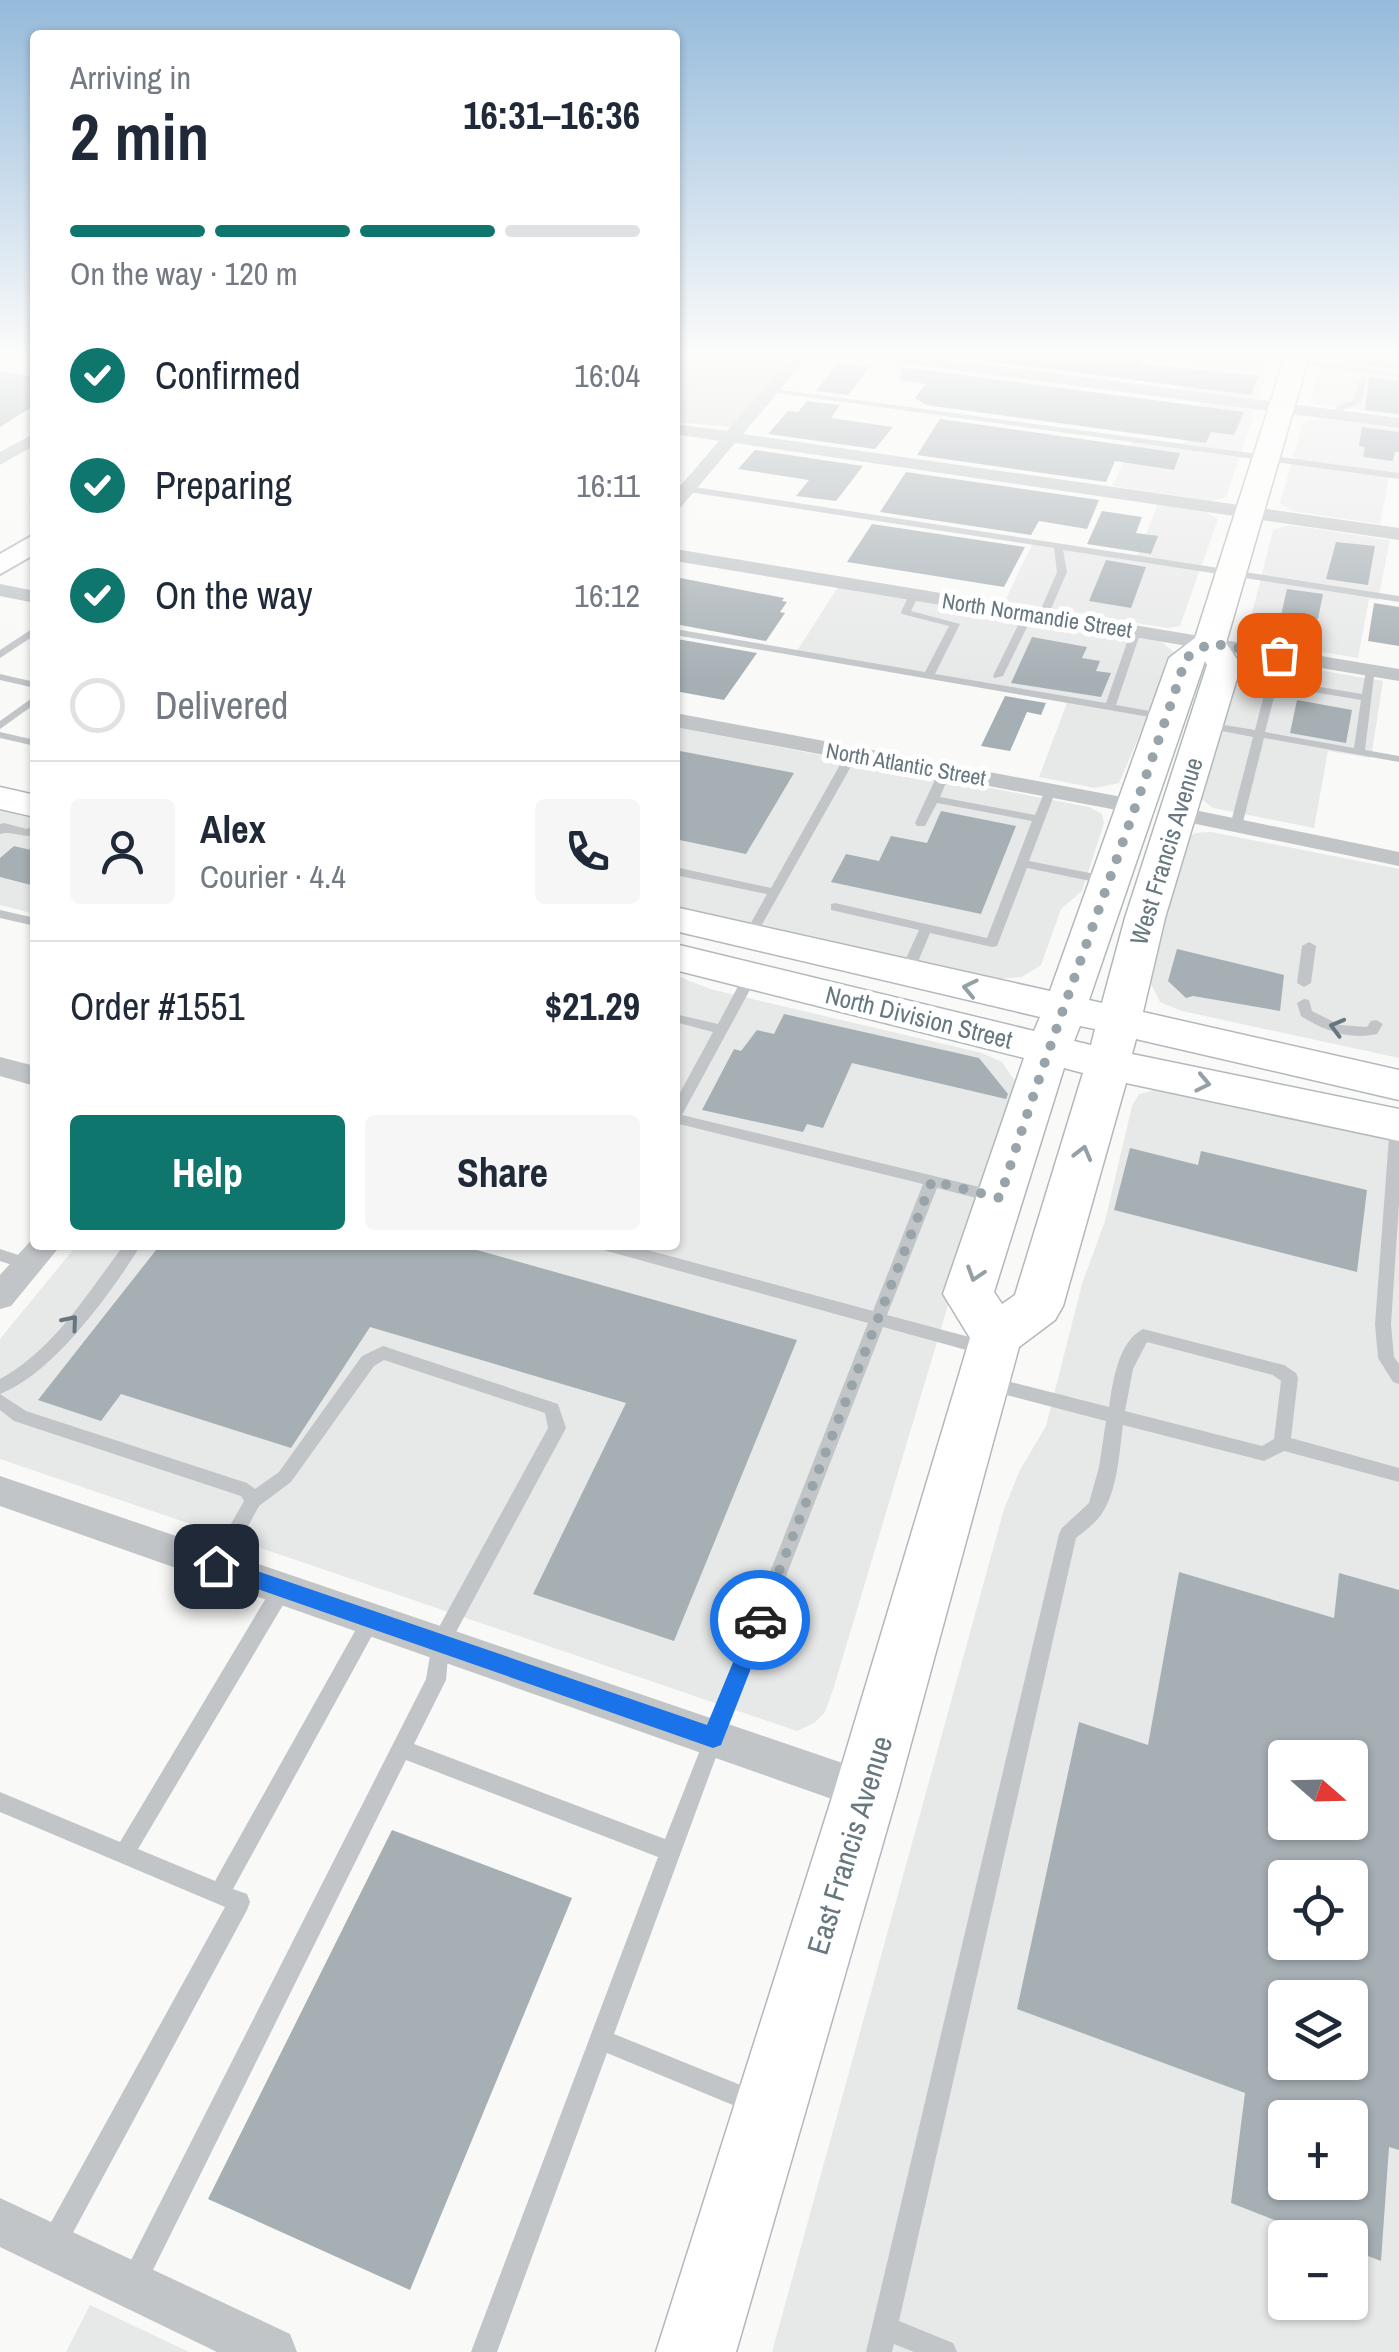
<!DOCTYPE html>
<html lang="en">
<head>
<meta charset="utf-8">
<style>
	body { margin:0; font-family:"Archivo Narrow",sans-serif; background:#f6f6f7; color:#1f2937; height:100vh; display:flex; flex-direction:column; font-size:38px; white-space:nowrap }
	* { box-sizing:border-box; margin:0 }
	p { font-size:32px; color:#747a83 }
	.icon { flex:none; width:55px; height:55px; fill:none; stroke:currentColor; stroke-width:2; stroke-linecap:round; stroke-linejoin:round }
	.map { position:relative; flex:1; overflow:hidden }
	.details { position:absolute; left:30px; top:30px; width:650px; height:1220px; display:flex; flex-direction:column; background:#fff; border-radius:10px; box-shadow:0 2px 8px #0004 }
	.details>* { flex:none }
	.needle { width:65px; rotate:110deg }
	.controls { position:absolute; left:1268px; top:1740px; display:grid; gap:20px }
	.controls a { display:grid; place-items:center; width:100px; height:100px; border-radius:10px; background:#fff; box-shadow:0 2px 8px #0004; font-size:50px }
	.pin { position:absolute; display:grid; place-items:center; width:85px; height:85px; color:#fff; margin:-42px; border-radius:20px; box-shadow:0 5px 15px #0006 }
	.courier { position:absolute; display:grid; place-items:center; width:100px; height:100px; margin:-50px; border:8px solid #1a73e8; border-radius:50%; background:#fff; color:#222; box-shadow:0 2px 12px #0007 }
	.summary em { font-style:normal; font-weight:800 }
	.summary div { display:flex; flex-direction:column-reverse }
	.summary { display:flex; align-items:center; justify-content:space-between; height:170px; padding:0 40px }
	h1 { font-size:65px; font-weight:800; line-height:75px }
	.bar { display:grid; grid-template-columns:repeat(4,1fr); gap:15px 10px; align-content:center; height:120px; padding:0 40px }
	.bar i { height:12px; border-radius:8px; background:#e0e1e3 }
	.bar .selected { background:#0f766e }
	.bar p { grid-column:span 4 }
	.line { display:flex; align-items:center; gap:25px; padding:0 40px; border-top:2px solid #e0e1e3 }
	.line div { flex:1 }
	.round { display:grid; place-items:center; flex:none; width:105px; height:105px; border-radius:10px; background:#f6f6f7 }
	ol { padding:0 40px; list-style:none }
	li { display:flex; align-items:center; gap:30px; height:110px }
	li p { margin-inline-start:auto }
	li .icon { padding:10px; border-radius:50%; background:#0f766e; color:#fff; stroke-width:4 }
	li:last-child { color:#747a83 }
	li i { width:55px; height:55px; border:5px solid #e0e1e3; border-radius:50% }
	.cta { display:flex; gap:20px; margin-top:auto; padding:20px 40px }
	.cta a { flex:1; height:115px; border-radius:10px; background:#0f766e; color:#fff; font-size:40px; font-weight:800; line-height:115px; text-align:center }
	.cta a+a { background:#f6f6f7; color:#1f2937 }
	.map>svg:first-child { display:block }
	.built { fill:#e7e9e8; fill-rule:evenodd }
	.green { fill:#daded7 }
	.building { fill:#a6afb4; fill-rule:evenodd }
	.lines { fill:none; stroke-linecap:round; stroke-linejoin:round }
	.secondary-casing { stroke:#b3b9bd; stroke-width:4 }
	.primary-casing { stroke:#b2b8bb; stroke-width:3 }
	.lane { fill:#c1c5c8; fill-rule:evenodd }
	.street { fill:#c1c5c8; fill-rule:evenodd }
	.secondary { fill:#fff; fill-rule:evenodd }
	.primary { fill:#fff; fill-rule:evenodd }
	.oneway { stroke:#94a0a6 }
	.oneway2 { stroke:#667780 }
	.route { fill:#1a73e8 }
	.done { stroke:#99a4aa; stroke-width:10; stroke-dasharray:0 18 }
	.labels { text-anchor:middle; dominant-baseline:central; stroke-width:10; stroke-linejoin:round; paint-order:stroke }
	.far-street-label { font-size:22px; fill:#667780; stroke:#fff }
	.street-label { font-size:25px; fill:#667780; stroke:#fff }
	.near-street-label { font-size:30px; fill:#667780; stroke:#fff }
</style>
</head>
<body>
<div class="map">
<svg width="1399" height="2352" viewBox="0 0 1399 2352">
	<rect width="100%" height="100%" fill="#f9f9f7"/>
	<!-- built -->
	<path class="built" d="M1197 353 1271 357 1259 395 1243 398 1182 390Z
		M1321 353H1399V416L1311 403Z
		M1201 401 1248 408 1254 413 1226 497 1211 501 1113 486 1133 440 1183 446Z
		M1322 418 1399 428V478L1389 477 1380 524 1292 511 1280 503 1303 422Z
		M1158 504 1205 511 1218 519 1180 626 1167 628 1005 601 1033 543 1136 559Z
		M1289 525 1390 540 1378 600 1369 599 1358 658 1262 642 1247 634 1273 530Z
		M838 587 1162 642 1175 653 1119 783 1095 788 1039 777 1067 703 795 654Z
		M1253 659 1383 681 1371 758 1328 751 1314 828 1213 808 1200 798 1236 664Z
		M675 727 1089 807 1102 814 1104 823 1082 891 1061 909 1041 965 1022 977 996 979 675 906Z
		M0 810 35 819V914L0 905Z
		M1211 832 1399 869V1058L1182 1011 1160 1002 1148 978 1187 838 1195 833Z
		M675 975 710 989 982 1053 1002 1062 1015 1081 833 1690 825 1712 814 1723 797 1731 0 1459V1339L77 1245H675Z
		M1167 1087 1399 1140V2352H772L1004 1509 1020 1470 1046 1426 1082 1284 1105 1221 1132 1106 1139 1094ZM1285 1758H1350V1822H1285ZM1285 1878H1350V1942H1285ZM1285 1998H1350V2062H1285ZM1285 2118H1350V2182H1285ZM1285 2238H1350V2302H1285Z
		M90 2305 189 2352H66Z"/>
	<!-- green -->
	<path class="green" d="M675 353H795L731 427 675 422Z"/>
	<!-- building -->
	<path class="building" d="M926 353H1056L1098 358 1100 354 1139 360 1142 364 1259 376 1251 395Z
		M1351 353H1399V369L1348 363Z
		M838 363 870 367 848 395 816 391Z
		M901 367 1244 412 1234 435 1211 432 1206 443 926 405 915 398 926 384 900 380Z
		M0 371 35 377V405L0 427Z
		M1369 377 1399 381V414L1365 410Z
		M807 401 840 405 831 418 893 427 875 449 768 434 788 411 798 412Z
		M940 419 1180 453 1174 470 1115 461 1106 482 917 455Z
		M1362 427 1399 432V452H1395L1393 461 1363 457 1365 447 1359 446Z
		M755 450 863 466 836 501 796 496 809 480 738 469Z
		M906 472 1099 500 1087 529 1039 521 1031 535 880 512Z
		M1102 511 1142 517 1136 533 1158 536 1151 554 1087 544Z
		M872 524 1025 547 1004 587 847 562Z
		M1336 542 1375 546 1368 585 1326 579Z
		M1106 560 1146 567 1131 608 1089 601Z
		M675 577 784 598 782 601 787 602 780 612 785 613 766 641 675 624Z
		M1287 589 1323 594 1318 619 1310 618 1307 633 1278 628Z
		M1374 603 1399 607V646L1368 641Z
		M1032 637 1087 647 1082 658 1100 661 1096 671 1111 673 1101 697 1011 683Z
		M677 639 757 653 724 700 675 691Z
		M1005 696 1046 703 1041 715 1027 712 1010 751 981 746Z
		M1297 700 1352 710 1346 743 1290 733Z
		M675 750 794 773 746 854 675 839Z
		M941 811 1016 826 981 914 831 882 846 854 879 861 891 836 927 843Z
		M14 846 35 851V886L0 877V858Z
		M1177 949 1284 975 1280 1011 1193 996 1186 998 1168 981Z
		M784 1014 979 1058 1008 1094 1006 1099 852 1063 823 1128 807 1124 803 1132 702 1110 734 1049 741 1051 757 1030 774 1034Z
		M1130 1148 1198 1165 1201 1151 1367 1190 1357 1272 1114 1210Z
		M160 1245H459L797 1340 674 1641 533 1594 626 1403 370 1327 291 1448 121 1394 101 1421 38 1400Z
		M1179 1572 1334 1618 1339 1573 1399 1590V2150L1389 2147 1381 2261 1350 2249V2238H1320L1231 2203 1245 2093 1017 2009 1079 1722 1148 1745ZM1285 1758H1350V1822H1285ZM1285 1878H1350V1942H1285ZM1285 1998H1350V2062H1285ZM1285 2118H1350V2182H1285Z
		M392 1830 572 1898 410 2290 208 2199Z"/>
	<g class="lines">
		<defs>
			<path id="secondary" d="M35 534V554L0 574V554Z"/>
			<path id="primary" d="M1286 353H1310L1226 643 1241 665 1165 918 1143 1012 1399 1070V1100L1136 1039 1132 1054 1399 1109V1141L1126 1083 1063 1306 1055 1320 1019 1347 898 1791 736 2352H656L834 1791 970 1338 943 1294 1024 1058 675 970V944L1034 1031 1040 1017 675 931V907L1050 991 1169 658 1195 638ZM1205 661 1207 665 1125 918 1102 1003 1089 1000ZM1080 1026 1095 1029 1091 1045 1074 1041ZM1064 1068 1083 1073 1015 1295 1002 1304 994 1292Z
				M0 787 35 795V817L0 809Z"/>
		</defs>
		<!-- secondary casing -->
		<use href="#secondary" class="secondary-casing"/>
		<!-- primary casing -->
		<use href="#primary" class="primary-casing"/>
		<!-- lane -->
		<path class="lane" d="M1216 353H1238L1399 373V377Z
			M1363 378 1367 380 1361 403 1344 409 1341 417H1335L1337 406 1354 400 1359 380Z
			M768 388 1399 473V479L771 392H768Z
			M675 484 1399 596V602L1063 550 1067 572 1048 616 1043 619 1038 616 1057 572 1054 548 675 490Z
			M914 592 919 595 911 611 960 624 935 674 1106 703 1131 631 1140 629 1141 631 1116 705 1167 714 1173 717 1167 720 675 635V629L925 672 949 626 902 614 901 612 909 595Z
			M1029 610 1034 613 1003 676 994 678 993 676 1024 613Z
			M35 627V635L0 658V650Z
			M1279 652 1284 655 1278 680 1362 694 1366 670 1375 668 1365 750 1399 756V762L1264 738 1242 826 1236 830 1232 829 1230 826 1253 737 1206 728 1200 725 1206 722 1255 730 1274 655ZM1277 686 1361 700 1354 748 1265 732Z
			M0 674 35 682V688L0 680Z
			M35 696V704L0 729V721Z
			M0 732 35 740V746L0 738Z
			M852 751 858 754 755 937 749 941 744 940 743 937 767 894 675 875V867L771 888 846 754Z
			M945 768 951 771 940 797 1035 815 1046 788H1054L1056 790 1029 861 1110 877 1116 881 1110 885 1027 868 997 946 992 947 930 933 913 974 906 978 899 974 919 930 831 910V904L835 903 987 938 1032 821 937 803 925 826H917L915 823 939 771Z
			M4 823 27 829 35 824V835C24 839 12 830 0 834V824Z
			M0 910 35 918V926L0 918Z
			M1309 942 1316 946 1311 983 1304 987 1297 983 1302 946Z
			M751 971 758 975 682 1115 996 1191 1004 1197 996 1203 937 1188 887 1315 988 1342 994 1344 996 1349 994 1354 988 1356 883 1327 723 1738 614 2034 765 2095 769 2103 765 2111 757 2115 607 2053 497 2352H471L658 1857 406 1760 144 2288 135 2291 126 2288 123 2279 126 2270 426 1679 433 1638 548 1428 545 1413 384 1360 374 1366 291 1482 259 1506 223 1572 216 1574 209 1572 207 1566 244 1501 241 1496 14 1421 0 1410V1394L26 1411 247 1483 255 1489 279 1472 362 1356 383 1346 558 1404 566 1428 449 1645 446 1680 414 1744 665 1839 868 1323 607 1251 601 1249 599 1245H629L873 1311 923 1184 675 1123V1102L713 1032 675 1022V1014L718 1024 744 975Z
			M1304 999 1309 1000 1312 1011 1340 1025 1367 1027 1371 1021 1376 1020 1383 1024 1377 1034C1350 1040 1324 1031 1301 1016L1297 1003Z
			M1397 1119 1399 1120V1204L1391 1324 1394 1357 1399 1364V1384L1393 1382 1378 1358 1375 1324 1390 1124Z
			M124 1245H141C111 1293 53 1374 0 1394V1379C54 1350 88 1292 124 1245Z
			M0 1249 34 1260 36 1264 34 1268 28 1270 0 1261Z
			M1143 1329 1284 1365 1296 1373 1298 1378 1291 1438 1399 1468V1482L1284 1451 1264 1461 1123 1425C1119 1454 1118 1490 1101 1515 1094 1524 1085 1531 1076 1538L899 2321 953 2343 957 2352H914L894 2344 892 2352H866L1059 1534 1062 1528 1089 1503 1099 1467 1106 1421 991 1391 985 1389 983 1384 985 1379 991 1377 1109 1407C1113 1381 1118 1342 1143 1329ZM1147 1342 1273 1375 1281 1381 1274 1439 1262 1446 1125 1411 1133 1369Z
			M282 1581 289 1583 291 1589 289 1595 138 1849 215 1881 364 1615 371 1612 378 1615 380 1621 233 1889 247 1894 250 1902 247 1910 62 2253 53 2256 44 2253 41 2244 44 2235 225 1907 0 1812V1792L120 1842 275 1583Z"/>
		<!-- street -->
		<path class="street" d="M795 353H811L743 434 1399 528V540L735 443 681 507 675 508V492L719 441 675 434V424L727 431Z
			M855 353H898L1399 418V428L863 358Z
			M35 433V445L0 465V452Z
			M675 549 1399 669V681L675 561Z
			M0 584 35 591V603L0 596Z
			M675 713 1138 800 1150 807 1138 814 675 727Z
			M1180 807 1399 852V866L1172 819 1168 814 1172 809Z
			M0 1057 35 1066V1086L0 1076Z
			M34 1237 35 1245H61L11 1306 0 1309V1275Z
			M0 1476 866 1771 880 1777 886 1791 880 1805 866 1811 0 1506Z
			M0 2198 290 2334 297 2352H217L0 2247Z"/>
		<!-- secondary -->
		<use href="#secondary" class="secondary"/>
		<!-- primary -->
		<use href="#primary" class="primary"/>
	</g>
	<!-- one-way arrows -->
	<defs><path id="oneway-chevron" d="M-2-3.5L2.5 0L-2 3.5" fill="none" stroke-width="1.6" stroke-linecap="round" stroke-linejoin="round" transform="scale(2.5)"/></defs>
	<g class="oneway">
		<use href="#oneway-chevron" transform="translate(970 988) rotate(-168)"/>
		<use href="#oneway-chevron" transform="translate(1203 1083) rotate(12)"/>
		<use href="#oneway-chevron" transform="translate(1083 1153) rotate(-75)"/>
		<use href="#oneway-chevron" transform="translate(975 1274) rotate(108)"/>
	</g>
	<g class="oneway2">
		<use href="#oneway-chevron" transform="translate(1337 1027) rotate(-165)"/>
		<use href="#oneway-chevron" transform="translate(71 1322) rotate(-50)"/>
	</g>
	<!-- sky -->
	<linearGradient id="sky" x2="0" y2="1"><stop stop-color="#95badb"/><stop offset="0.52" stop-color="#fcfcfb"/><stop offset="1" stop-color="#fcfcfb" stop-opacity="0"/></linearGradient>
	<rect width="1399" height="682" fill="url(#sky)"/>
	<!-- route -->
	<path class="route" d="M216 1557 707 1725 753 1614H767L770 1620 721 1745 713 1748 209 1572 206 1566Z"/>
	<g class="lines">
		<!-- done -->
		<path class="done" d="M760 1620 932 1181 1000 1198C1057 1016 1127 839 1186 658L1210 643 1279 655"/>
	</g>
	<g class="labels">
		<!-- far-street labels -->
		<g class="far-street-label">
			<text transform="translate(1037 615) rotate(9)">North Normandie Street</text>
			<text transform="translate(906 764) rotate(10)">North Atlantic Street</text>
		</g>
		<!-- street labels -->
		<g class="street-label">
			<text transform="translate(1166 851) rotate(-73)">West Francis Avenue</text>
			<text transform="translate(919 1017) rotate(14)">North Division Street</text>
		</g>
		<!-- near-street labels -->
		<g class="near-street-label">
			<text transform="translate(849 1845) rotate(-73)">East Francis Avenue</text>
		</g>
	</g>
</svg>
<div class="controls">
<a><svg class="needle" viewBox="-14 -14 28 28"><path d="M0-13l5 13h-10z" fill="#e53935"/><path d="M0 13l5-13h-10z" fill="#747a83"/></svg></a>
<a><svg class="icon" aria-label="locate" viewBox="0 0 24 24"><circle cx="12" cy="12" r="6"/><path d="M12 2v4M12 18v4M2 12h4M18 12h4"/></svg></a>
<a><svg class="icon" aria-label="layers" viewBox="0 0 24 24"><path d="M12 4l9 5-9 5-9-5zM3 14l9 5 9-5"/></svg></a>
<a>+</a>
<a>−</a>
</div>
<div class="pin" style="left:1279px;top:655px;background:#ea580c"><svg class="icon" aria-label="bag" viewBox="0 0 24 24"><path d="M5 8h14l-1 12H6zM9 8a3 3 0 0 1 6 0"/></svg></div>
<div class="pin" style="left:216px;top:1566px;background:#1f2937"><svg class="icon" aria-label="home" viewBox="0 0 24 24"><path d="M3 11l9-7 9 7M6 9v11h12V9"/></svg></div>
<div class="courier" style="left:760px;top:1620px"><svg class="icon" aria-label="car" viewBox="0 0 24 24"><path d="M5 17H2v-5l4-1 3-4h7l3 4 3 1v5h-3M9 17h6M6 11h13"/><circle cx="7" cy="17" r="2"/><circle cx="17" cy="17" r="2"/></svg></div>
<section class="details">
<div class="summary"><div><h1>2 min</h1><p>Arriving in</p></div><em>16:31–16:36</em></div>
<div class="bar"><i class="selected"></i><i class="selected"></i><i class="selected"></i><i></i><p>On the way · 120 m</p></div>
<ol>
<li><svg class="icon" aria-label="check" viewBox="0 0 24 24"><path d="M5 12l5 5 9-10"/></svg>Confirmed<p>16:04</p></li>
<li><svg class="icon" aria-label="check" viewBox="0 0 24 24"><path d="M5 12l5 5 9-10"/></svg>Preparing<p>16:11</p></li>
<li><svg class="icon" aria-label="check" viewBox="0 0 24 24"><path d="M5 12l5 5 9-10"/></svg>On the way<p>16:12</p></li>
<li><i></i>Delivered</li>
</ol>
<div class="line" style="height:180px"><a class="round"><svg class="icon" aria-label="person" viewBox="0 0 24 24"><circle cx="12" cy="8" r="4"/><path d="M4 21q1-7 8-7t8 7"/></svg></a><div><b>Alex</b><p>Courier · 4.4</p></div><a class="round"><svg class="icon" aria-label="phone" viewBox="0 0 24 24"><path d="M5 4h4l2 5-3 2q2 4 5 5l2-3 5 2v4C11 20 4 13 5 4z"/></svg></a></div>
<div class="line" style="height:130px"><div>Order #1551</div><b>$21.29</b></div>
<div class="cta"><a>Help</a><a>Share</a></div>
</section>
</div>
</body>
</html>
